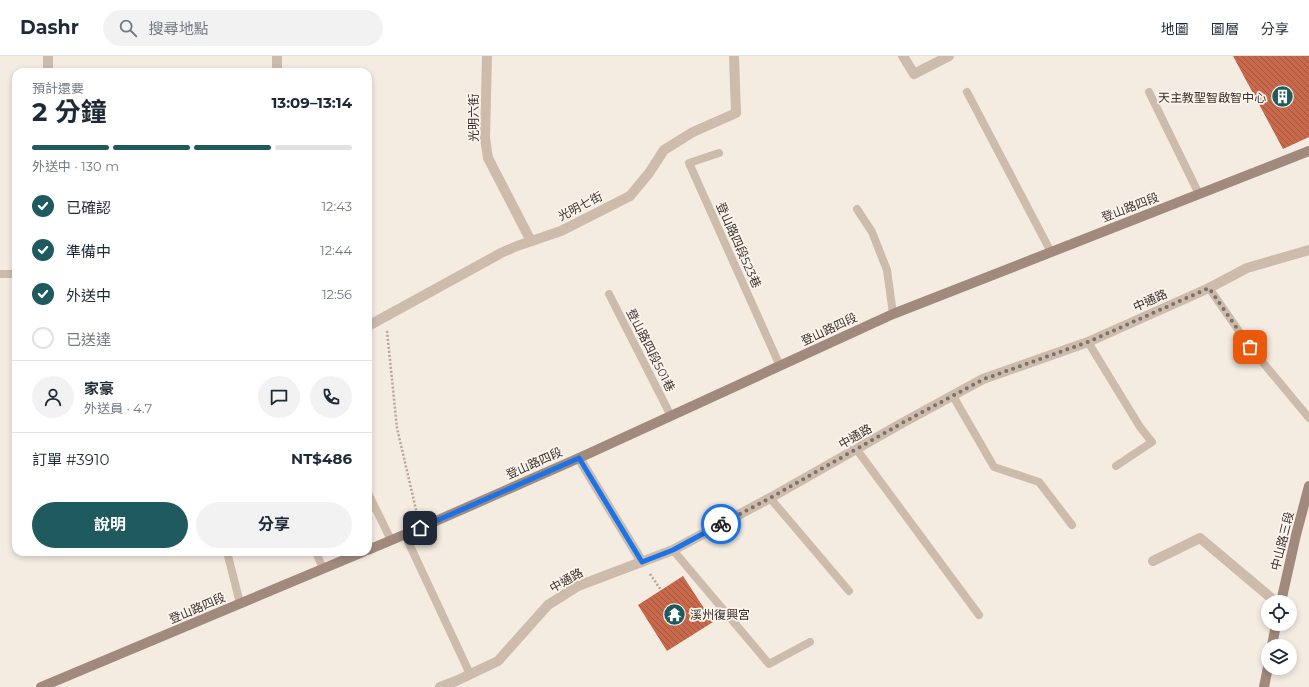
<!DOCTYPE html>
<html lang="zh-TW">
<head>
<meta charset="utf-8">
<style>
	body { margin:0; font-family:Montserrat,"Noto Sans TC",sans-serif; background:#f2f2f3; color:#1f2937; height:100vh; display:flex; flex-direction:column; font-size:15px; white-space:nowrap }
	* { box-sizing:border-box; margin:0 }
	p { font-size:13px; color:#747a83 }
	.icon { flex:none; width:22px; height:22px; fill:none; stroke:currentColor; stroke-width:2; stroke-linecap:round; stroke-linejoin:round }
	.map { position:relative; flex:1; overflow:hidden }
	.panel { position:absolute; left:12px; top:12px; width:360px; height:488px; display:flex; flex-direction:column; background:#fff; border-radius:12px; box-shadow:0 2px 6px #0003 }
	.panel>* { flex:none }
	.fabs { position:absolute; left:1261px; top:539px; display:grid; gap:8px }
	.fabs a { display:grid; place-items:center; width:36px; height:36px; border-radius:50%; background:#fff; box-shadow:0 2px 6px #0003; font-size:20px }
	.pin { position:absolute; display:grid; place-items:center; width:34px; height:34px; color:#fff; margin:-17px; border-radius:8px; box-shadow:0 2px 6px #0006 }
	.courier { position:absolute; display:grid; place-items:center; width:40px; height:40px; margin:-20px; border:3px solid #1a73e8; border-radius:50%; background:#fff; color:#222; box-shadow:0 1px 5px #0007 }
	.head em { font-style:normal; font-weight:700 }
	.head div { display:flex; flex-direction:column-reverse }
	.head { display:flex; align-items:center; justify-content:space-between; height:68px; padding:0 20px }
	h1 { font-size:26px; font-weight:700; line-height:30px }
	.bar { display:grid; grid-template-columns:repeat(4,1fr); gap:6px 4px; align-content:center; height:48px; padding:0 20px }
	.bar i { height:5px; border-radius:3px; background:#e0e1e3 }
	.bar .current { background:#1f5a5e }
	.bar p { grid-column:span 4 }
	.line { display:flex; align-items:center; gap:10px; padding:0 20px; border-top:1px solid #e0e1e3 }
	.line div { flex:1 }
	.round { display:grid; place-items:center; flex:none; width:42px; height:42px; border-radius:21px; background:#f2f2f3 }
	ol { padding:0 20px; list-style:none }
	li { display:flex; align-items:center; gap:12px; height:44px }
	li p { margin-inline-start:auto }
	li .icon { padding:4px; border-radius:50%; background:#1f5a5e; color:#fff; stroke-width:4 }
	li:last-child { color:#747a83 }
	li i { width:22px; height:22px; border:2px solid #e0e1e3; border-radius:50% }
	.action { display:flex; gap:8px; margin-top:auto; padding:8px 20px }
	.action a { flex:1; height:46px; border-radius:24px; background:#1f5a5e; color:#fff; font-size:16px; font-weight:700; line-height:46px; text-align:center }
	.action a+a { background:#f2f2f3; color:#1f2937 }
	header { display:flex; align-items:center; gap:24px; box-sizing:border-box; height:56px; padding:0 20px; background:#fff; border-bottom:1px solid #e0e1e3 }
	header strong { font-size:19px }
	nav { display:flex; gap:22px; margin-inline-start:auto; font-size:14px }
	.search { width:280px; height:36px; background:#f2f2f3; display:flex; align-items:center; gap:10px; box-sizing:border-box; padding:0 14px; border-radius:22px; color:#747a83; font-size:15px }
	.map>svg:first-child { display:block }
	.building { fill:url(#building-back-hatch) }
	.lines { fill:none; stroke-linecap:round; stroke-linejoin:round }
	.path { stroke:#b9a596; stroke-width:2.5; stroke-dasharray:2 2; stroke-linecap:butt }
	.lane { stroke:#cdbbac; stroke-width:8 }
	.street { stroke:#cdbbac; stroke-width:10 }
	.secondary { stroke:#a18a7d; stroke-width:10 }
	.done { stroke:#7c716b; stroke-width:4; stroke-dasharray:0 7.2 }
	.route { stroke:#1a73e8; stroke-width:5 }
	.labels { text-anchor:middle; dominant-baseline:central; stroke-width:3.5; stroke-linejoin:round; paint-order:stroke }
	.poi-label { font-size:12px; fill:#3b302b; stroke:#fbf5ee; text-anchor:end }
	.street-label { font-size:12px; fill:#3b302b; stroke:#fbf5ee }
</style>
</head>
<body>
<header>
<strong>Dashr</strong>
<div class="search"><svg class="icon" aria-label="search" viewBox="0 0 24 24"><circle cx="10" cy="10" r="6"/><path d="M15 15l6 6"/></svg>搜尋地點</div>
<nav><a>地圖</a><a>圖層</a><a>分享</a></nav>
</header>
<div class="map">
<svg width="1309" height="631" viewBox="0 0 1309 631">
	<defs>
		<pattern id="building-back-hatch" width="6" height="6" patternUnits="userSpaceOnUse"><rect width="6" height="6" fill="#c8694b"/><path d="M-1 5l2 2M0 0l6 6M5-1l2 2" fill="none" stroke="#a4573f"/></pattern>
	</defs>
	<rect width="100%" height="100%" fill="#f4ebe1"/>
	<!-- building -->
	<path class="building" d="M1233 0H1309V81L1283 93Z
		M683 520 713 566 667 595 638 549Z"/>
	<g class="lines">
		<!-- path -->
		<path class="path" d="M387 275 397 372 417 458
			M650 518 661 534"/>
		<!-- lane -->
		<path class="lane" d="M967 36 1051 196
			M1149 36 1199 138
			M719 97 689 107 780 310
			M857 153 872 176 887 214 893 258
			M0 218H16
			M1209 232 1250 291 1309 362
			M609 238 671 360
			M1088 286 1140 371 1152 386 1116 410
			M953 340 994 411 1039 426 1072 469
			M857 394 979 559
			M368 437 391 484
			M770 442 849 535
			M405 479 470 618
			M673 494 769 608 810 586
			M227 496 240 547
			M316 496 323 513"/>
		<!-- street -->
		<path class="street" d="M48 0V15
			M277 0V16
			M487 0 485 82 488 102 531 185
			M903 0 914 18 949 0
			M368 270 501 197 517 190 561 175 630 140 649 117 664 94 693 76 736 57 734 0
			M579 402 642 506
			M1153 505 1200 482 1276 546
			M440 631 456 625 498 605 548 549 578 530 673 494 770 442 904 366 983 323 1088 286 1209 232 1247 212 1309 194"/>
		<!-- secondary -->
		<path class="secondary" d="M368 494 420 472 579 402 893 258 1309 95
			M1281 546 1296 479 1309 430
			M1272 590 1276 568
			M41 631 363 496
			M1264 631 1268 611"/>
	</g>
	<g class="lines">
		<!-- done -->
		<path class="done" d="M721 468 770 442 904 366 984 323 1088 286 1209 232 1250 291"/>
		<!-- route -->
		<path class="route" d="M420 472 579 402 642 506 673 494 721 468"/>
	</g>
	<!-- icons -->
	<defs>
		<symbol id="building-disc" viewBox="-11 -11 22 22"><circle r="9.5" fill="#1f5a5e" stroke="#fbf5ee"/><path d="M-4-6H4V6H1V3H-1V6H-4ZM-2.5-4.3h1.7v1.8h-1.7ZM.8-4.3h1.7v1.8H.8ZM-2.5-1h1.7V.8h-1.7ZM.8-1h1.7V.8H.8Z" fill="#fff"/></symbol>
		<symbol id="temple-disc" viewBox="-11 -11 22 22"><circle r="9.5" fill="#1f5a5e" stroke="#fbf5ee"/><path d="M0-6L5-2H3V0L6.5 2.5H4V6H1.5V3h-3V6H-4V2.5H-6.5L-3 0V-2H-5Z" fill="#fff"/></symbol>
	</defs>
	<g fill-rule="evenodd">
		<use href="#building-disc" x="1270" y="28" width="25" height="25"/>
		<use href="#temple-disc" x="662" y="546" width="25" height="25"/>
	</g>
	<g class="labels">
		<!-- poi labels -->
		<g class="poi-label">
			<text x="1266" y="41">天主教聖智啟智中心</text>
			<text x="690" y="558" text-anchor="start">溪州復興宮</text>
		</g>
		<!-- street labels -->
		<g class="street-label">
			<text transform="translate(473 62) rotate(-90)">光明六街</text>
			<text transform="translate(580 150) rotate(-27)">光明七街</text>
			<text transform="translate(1130 151) rotate(-21)">登山路四段</text>
			<text transform="translate(739 189) rotate(66)">登山路四段523巷</text>
			<text transform="translate(1150 244) rotate(-24)">中通路</text>
			<text transform="translate(829 273) rotate(-25)">登山路四段</text>
			<text transform="translate(651 294) rotate(63)">登山路四段501巷</text>
			<text transform="translate(855 380) rotate(-30)">中通路</text>
			<text transform="translate(534 407) rotate(-24)">登山路四段</text>
			<text transform="translate(1282 485) rotate(-76)">中山路三段</text>
			<text transform="translate(566 524) rotate(-29)">中通路</text>
			<text transform="translate(197 552) rotate(-23)">登山路四段</text>
		</g>
	</g>
</svg>
<div class="fabs">
<a><svg class="icon" aria-label="locate" viewBox="0 0 24 24"><circle cx="12" cy="12" r="6"/><path d="M12 2v4M12 18v4M2 12h4M18 12h4"/></svg></a>
<a><svg class="icon" aria-label="layers" viewBox="0 0 24 24"><path d="M12 4l9 5-9 5-9-5zM3 14l9 5 9-5"/></svg></a>
</div>
<div class="pin" style="left:1250px;top:291px;background:#ea580c"><svg class="icon" aria-label="bag" viewBox="0 0 24 24"><path d="M5 8h14l-1 12H6zM9 8a3 3 0 0 1 6 0"/></svg></div>
<div class="pin" style="left:420px;top:472px;background:#1f2937"><svg class="icon" aria-label="home" viewBox="0 0 24 24"><path d="M3 11l9-7 9 7M6 9v11h12V9"/></svg></div>
<div class="courier" style="left:721px;top:468px"><svg class="icon" aria-label="bike" viewBox="0 0 24 24"><circle cx="6" cy="16" r="4"/><circle cx="18" cy="16" r="4"/><path d="M6 16l4-8h5l3 8M10 8l3 8H6M13 5h3"/></svg></div>
<section class="panel">
<div class="head"><div><h1>2 分鐘</h1><p>預計還要</p></div><em>13:09–13:14</em></div>
<div class="bar"><i class="current"></i><i class="current"></i><i class="current"></i><i></i><p>外送中 · 130 m</p></div>
<ol>
<li><svg class="icon" aria-label="check" viewBox="0 0 24 24"><path d="M5 12l5 5 9-10"/></svg>已確認<p>12:43</p></li>
<li><svg class="icon" aria-label="check" viewBox="0 0 24 24"><path d="M5 12l5 5 9-10"/></svg>準備中<p>12:44</p></li>
<li><svg class="icon" aria-label="check" viewBox="0 0 24 24"><path d="M5 12l5 5 9-10"/></svg>外送中<p>12:56</p></li>
<li><i></i>已送達</li>
</ol>
<div class="line" style="height:72px"><a class="round"><svg class="icon" aria-label="person" viewBox="0 0 24 24"><circle cx="12" cy="8" r="4"/><path d="M4 21q1-7 8-7t8 7"/></svg></a><div><b>家豪</b><p>外送員 · 4.7</p></div><a class="round"><svg class="icon" aria-label="chat" viewBox="0 0 24 24"><path d="M4 5h16v11H9l-5 4z"/></svg></a><a class="round"><svg class="icon" aria-label="phone" viewBox="0 0 24 24"><path d="M5 4h4l2 5-3 2q2 4 5 5l2-3 5 2v4C11 20 4 13 5 4z"/></svg></a></div>
<div class="line" style="height:52px"><div>訂單 #3910</div><b>NT$486</b></div>
<div class="action"><a>說明</a><a>分享</a></div>
</section>
</div>
</body>
</html>
